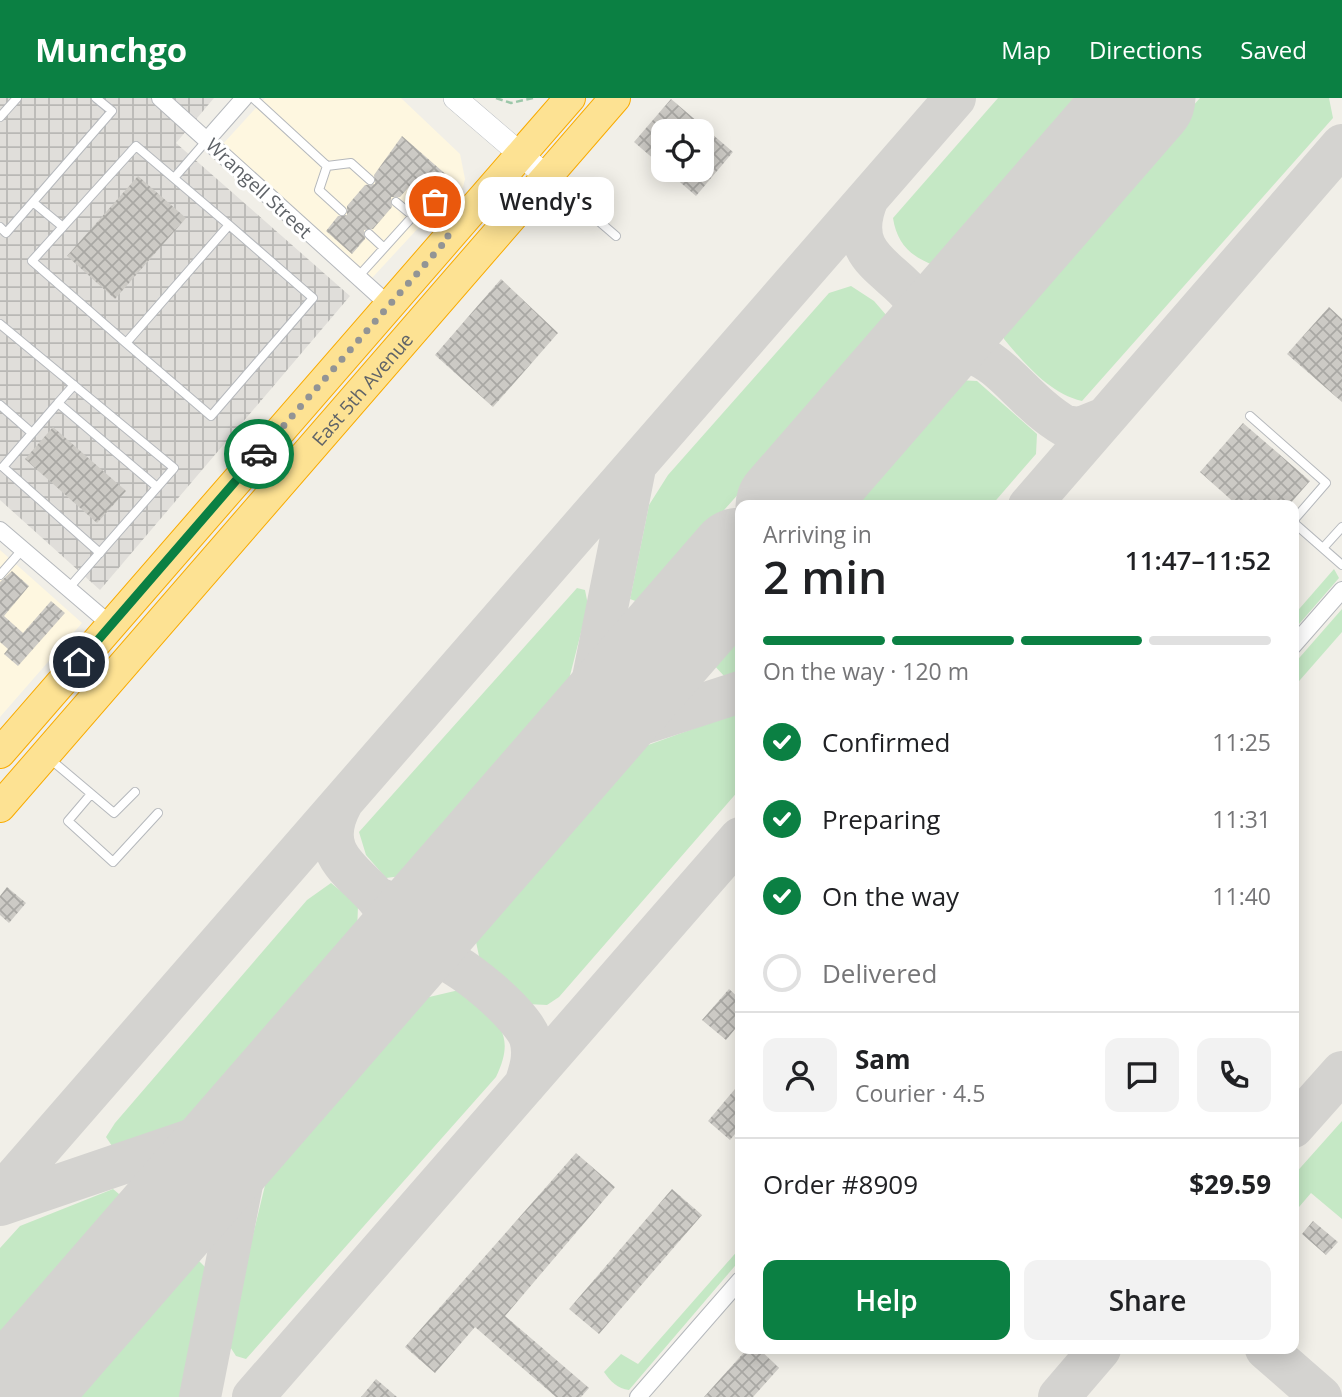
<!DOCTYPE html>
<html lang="en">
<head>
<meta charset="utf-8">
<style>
	body { margin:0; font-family:"Open Sans",sans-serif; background:#f2f2f2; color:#202124; height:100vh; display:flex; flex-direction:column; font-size:26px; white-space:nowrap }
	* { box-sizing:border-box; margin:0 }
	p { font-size:23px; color:#757577 }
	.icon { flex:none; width:38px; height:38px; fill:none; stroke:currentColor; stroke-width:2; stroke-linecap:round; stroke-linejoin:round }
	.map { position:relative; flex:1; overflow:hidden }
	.sheet { position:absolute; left:735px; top:402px; width:564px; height:854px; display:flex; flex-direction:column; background:#fff; border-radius:14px; box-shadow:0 4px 18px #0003 }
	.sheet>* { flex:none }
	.buttons { position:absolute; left:651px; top:21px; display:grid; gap:14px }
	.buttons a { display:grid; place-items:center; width:63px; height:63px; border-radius:14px; background:#fff; box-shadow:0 4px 18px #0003; font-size:35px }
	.pin { position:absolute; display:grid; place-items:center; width:60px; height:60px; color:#fff; margin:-30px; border:4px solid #fff; border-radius:50%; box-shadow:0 2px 7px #0007 }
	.courier { position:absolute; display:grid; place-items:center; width:70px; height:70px; margin:-35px; border:5px solid #0b8043; border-radius:50%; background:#fff; color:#222; box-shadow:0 2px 9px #0007 }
	.bubble { position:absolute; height:49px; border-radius:14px; background:#fff; box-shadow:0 4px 18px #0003; font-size:23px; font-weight:600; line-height:49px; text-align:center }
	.summary em { font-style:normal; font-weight:600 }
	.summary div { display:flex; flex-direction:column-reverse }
	.summary { display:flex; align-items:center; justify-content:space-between; height:119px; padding:0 28px }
	h1 { font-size:46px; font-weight:600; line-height:52px }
	.bar { display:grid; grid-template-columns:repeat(4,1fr); gap:10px 7px; align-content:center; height:84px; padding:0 28px }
	.bar i { height:9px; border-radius:5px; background:#e0e0e0 }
	.bar .current { background:#0b8043 }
	.bar p { grid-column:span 4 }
	.line { display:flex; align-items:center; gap:18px; padding:0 28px; border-top:2px solid #e0e0e0 }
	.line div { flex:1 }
	.round { display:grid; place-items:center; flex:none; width:74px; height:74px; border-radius:14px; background:#f2f2f2 }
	ol { padding:0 28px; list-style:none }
	li { display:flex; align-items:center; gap:21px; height:77px }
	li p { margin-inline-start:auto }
	li .icon { padding:7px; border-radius:50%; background:#0b8043; color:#fff; stroke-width:4 }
	li:last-child { color:#757577 }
	li i { width:38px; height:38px; border:4px solid #e0e0e0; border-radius:50% }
	.cta { display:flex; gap:14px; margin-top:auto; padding:14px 28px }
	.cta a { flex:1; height:80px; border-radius:14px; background:#0b8043; color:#fff; font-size:28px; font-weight:600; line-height:80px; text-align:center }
	.cta a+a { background:#f2f2f2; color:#202124 }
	header { display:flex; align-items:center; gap:42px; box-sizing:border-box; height:98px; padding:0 35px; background:#0b8043; color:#fff }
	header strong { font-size:33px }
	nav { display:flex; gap:38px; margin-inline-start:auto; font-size:24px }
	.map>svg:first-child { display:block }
	.commercial { fill:#fef7e0 }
	.industrial { fill:url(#industrial-grid) }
	.green { fill:#c5e8c5 }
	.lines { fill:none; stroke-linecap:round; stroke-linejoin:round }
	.taxiway { stroke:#d4d3d0; stroke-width:42 }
	.runway { stroke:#d4d3d0; stroke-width:105 }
	.building { fill:url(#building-cross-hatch) }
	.lane-casing { stroke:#b5b8bc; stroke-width:10 }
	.street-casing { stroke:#b5b8bc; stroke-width:18 }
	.secondary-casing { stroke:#b6babf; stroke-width:24 }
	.highway-casing { stroke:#f9ab00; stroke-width:32 }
	.path { stroke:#9cc7a9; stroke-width:2.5; stroke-dasharray:7 3.5; stroke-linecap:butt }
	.lane { stroke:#fff; stroke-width:8 }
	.street { stroke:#fff; stroke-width:16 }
	.secondary { stroke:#fff; stroke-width:23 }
	.highway { stroke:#fde293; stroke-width:30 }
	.done { stroke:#929495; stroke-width:7; stroke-dasharray:0 12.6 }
	.route { stroke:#0b8043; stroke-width:9 }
	.labels { text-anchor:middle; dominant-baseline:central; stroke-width:6; stroke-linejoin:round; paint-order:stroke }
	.street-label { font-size:19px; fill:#5f6368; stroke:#fff }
</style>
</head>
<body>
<header>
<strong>Munchgo</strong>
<nav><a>Map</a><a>Directions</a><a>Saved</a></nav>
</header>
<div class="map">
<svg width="1342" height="1299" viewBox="0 0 1342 1299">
	<defs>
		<pattern id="industrial-grid" width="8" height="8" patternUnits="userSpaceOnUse" patternTransform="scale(1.75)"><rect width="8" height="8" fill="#e0deda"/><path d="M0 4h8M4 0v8" fill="none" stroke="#b9b8b5"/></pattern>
		<pattern id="building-cross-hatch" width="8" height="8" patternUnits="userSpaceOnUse" patternTransform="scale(1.75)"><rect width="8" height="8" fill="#cccac5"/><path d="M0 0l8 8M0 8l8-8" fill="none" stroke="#a9a8a4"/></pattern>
	</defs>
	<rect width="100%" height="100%" fill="#f1efe8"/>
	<!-- commercial -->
	<path class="commercial" d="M265 0H401L460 56 465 81 463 89 441 116 434 113 372 180 222 47Z
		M0 452 82 525 0 619Z"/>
	<!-- industrial -->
	<path class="industrial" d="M0 0H214L176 45 350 198 100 492 0 402Z"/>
	<!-- green -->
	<path class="green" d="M998 0H1085L951 158 936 168C911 159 897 146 893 120Z
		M1200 0H1329L1333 20 1082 303C1050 296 1025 266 1004 241V219Z
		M851 188 874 203 887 218 884 233 641 505 630 501 649 407 668 377 829 195Z
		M957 282 977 283 1037 336 1036 356 991 408H848Z
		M1334 471 1339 480 1293 533V518Z
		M577 490 585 492 588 507 564 601 409 777 386 780 366 757 359 734Z
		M1342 511V534L1293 590V567Z
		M740 533V573L725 579 712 565Z
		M740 614V691L559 899 547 907 527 906 480 863 475 839 637 651Z
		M331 785 358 807 357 837 197 1019 114 1051 106 1039 115 1025 307 802Z
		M459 892C493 921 519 931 496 979L246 1261 236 1258 227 1244 269 1071 425 900Z
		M1342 1023V1121L1311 1095 1293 1116V1078Z
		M113 1091 125 1101 0 1244V1150L20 1128Z
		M740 1150V1162L629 1292C618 1291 610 1283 604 1274L621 1256 638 1266Z
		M199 1163 207 1171 186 1299H74L190 1167Z"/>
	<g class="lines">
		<!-- taxiway -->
		<path class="taxiway" d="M868 100C836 175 926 173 922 231 921 245 912 259 906 272
			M980 187C968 214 966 236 984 261
			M906 272C984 217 1004 292 1065 328L1080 330 1105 320
			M1029 408 1342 47
			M562 667 585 620 635 370
			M562 667 608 637 740 594
			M342 705C298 786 426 781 383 873
			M378 800C410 814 431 809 457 788
			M383 873C399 863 414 855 433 858 458 861 522 917 530 940 535 957 530 972 525 987
			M1293 1029 1342 974
			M0 1097 955 0
			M0 1107 229 1029 274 998
			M1266 1251 1321 1299
			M200 1299 249 1051 274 998
			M253 1299 740 740
			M1059 1299 1100 1251"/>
		<!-- runway -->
		<path class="runway" d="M788 408 1143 0
			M12 1299 740 462"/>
	</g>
	<!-- building -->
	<path class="building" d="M671 1 733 54 696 98 666 72H702V33H663V69L634 44Z
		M402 38 450 80 435 98 415 82 400 99H391L392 109 373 131 364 132 365 141 352 156 326 133 338 118 347 117V108L365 87 375 86 374 77Z
		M138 78 186 120 115 201 67 158Z
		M501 181 558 235 493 309 435 257Z
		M1329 209 1342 221V304L1287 256Z
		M1243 325 1310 383 1288 408H1238L1200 374Z
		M53 329 126 393 97 425 25 361Z
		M12 473 29 488 4 518 23 535 51 503 65 515 18 568 4 556 8 551 0 544V484Z
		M7 789 26 805 9 825 0 817V798Z
		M729 891 740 901V925L726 942 702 922Z
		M740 985V1030L730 1042 708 1023Z
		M576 1055 615 1089 505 1218 589 1290 581 1299H556L475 1229 435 1275 405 1249Z
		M672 1091 702 1117 599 1236 569 1211Z
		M1313 1123 1338 1144 1326 1157 1302 1136Z
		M747 1251H759L779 1270 753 1299H704Z
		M376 1281 397 1299H361Z"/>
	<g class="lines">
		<defs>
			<path id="lane" d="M253 0 327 68 351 65 370 82
				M0 19 17 0
				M136 48 229 127 126 245 32 163Z
				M327 68 319 92 342 113
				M174 80 207 42
				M552 83 616 138
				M396 104 413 118 444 135
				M435 104 436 128
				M34 105 63 129
				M0 129 6 135 112 13 96 0
				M369 136 384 150
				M357 180 413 118
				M0 226 174 370 68 491
				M126 245 211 318 313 200 229 127
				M58 305 74 287
				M0 307 32 335
				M1250 318 1326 385 1293 423
				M1293 424 1342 467
				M1323 450 1342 429
				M100 455 3 369 58 305 157 389
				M0 477 22 452
				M50 661 114 715 135 694
				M91 696 68 723 113 764 158 715"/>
			<path id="street" d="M160 0 389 207
				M207 42 244 0
				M0 432 111 527
				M1293 548 1342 492
				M638 1299 740 1182"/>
			<path id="secondary" d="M455 0 547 79"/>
			<g id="highway">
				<path d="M0 655 570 0"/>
				<path id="s1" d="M0 709 615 0"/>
			</g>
		</defs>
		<!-- lane casing -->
		<use href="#lane" class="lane-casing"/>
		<!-- street casing -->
		<use href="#street" class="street-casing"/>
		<!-- secondary casing -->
		<use href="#secondary" class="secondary-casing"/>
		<!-- highway casing -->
		<use href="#highway" class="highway-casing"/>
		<!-- path -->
		<path class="path" d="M496 0 511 5 533 0"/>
		<!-- lane -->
		<use href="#lane" class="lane"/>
		<!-- street -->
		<use href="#street" class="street"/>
		<!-- secondary -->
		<use href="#secondary" class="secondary"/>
		<!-- highway -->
		<use href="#highway" class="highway"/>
	</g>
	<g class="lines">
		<!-- done -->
		<path class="done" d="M259 356 449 139 436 128 435 104"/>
		<!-- route -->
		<path class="route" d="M79 564 259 356"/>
	</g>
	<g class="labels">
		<!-- street labels -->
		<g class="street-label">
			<text transform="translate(259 90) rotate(43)">Wrangell Street</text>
			<text stroke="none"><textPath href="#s1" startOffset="553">East 5th Avenue</textPath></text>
		</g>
	</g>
</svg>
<div class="buttons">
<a><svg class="icon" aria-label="locate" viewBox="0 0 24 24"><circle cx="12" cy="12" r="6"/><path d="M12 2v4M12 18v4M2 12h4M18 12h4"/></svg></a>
</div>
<div class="pin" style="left:435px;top:104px;background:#ea580c"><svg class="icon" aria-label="bag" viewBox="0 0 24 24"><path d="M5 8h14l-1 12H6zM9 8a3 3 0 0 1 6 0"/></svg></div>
<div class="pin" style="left:79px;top:564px;background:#1f2937"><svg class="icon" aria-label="home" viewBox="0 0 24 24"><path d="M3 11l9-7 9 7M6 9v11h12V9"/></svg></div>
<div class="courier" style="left:259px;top:356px"><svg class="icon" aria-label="car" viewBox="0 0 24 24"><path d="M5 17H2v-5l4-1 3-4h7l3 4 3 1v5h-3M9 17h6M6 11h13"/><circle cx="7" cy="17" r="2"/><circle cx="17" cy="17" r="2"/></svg></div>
<div class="bubble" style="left:478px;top:79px;width:136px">Wendy's</div>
<section class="sheet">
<div class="summary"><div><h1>2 min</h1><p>Arriving in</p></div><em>11:47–11:52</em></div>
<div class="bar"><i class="current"></i><i class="current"></i><i class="current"></i><i></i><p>On the way · 120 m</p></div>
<ol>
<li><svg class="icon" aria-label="check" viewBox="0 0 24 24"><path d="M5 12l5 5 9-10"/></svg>Confirmed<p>11:25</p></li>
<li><svg class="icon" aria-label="check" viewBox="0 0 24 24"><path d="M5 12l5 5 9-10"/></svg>Preparing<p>11:31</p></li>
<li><svg class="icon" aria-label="check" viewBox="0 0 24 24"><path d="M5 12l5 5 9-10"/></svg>On the way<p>11:40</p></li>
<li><i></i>Delivered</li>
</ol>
<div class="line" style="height:126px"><a class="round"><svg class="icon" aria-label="person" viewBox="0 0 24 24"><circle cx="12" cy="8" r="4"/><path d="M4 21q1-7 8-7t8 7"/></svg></a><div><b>Sam</b><p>Courier · 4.5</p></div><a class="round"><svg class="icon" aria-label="chat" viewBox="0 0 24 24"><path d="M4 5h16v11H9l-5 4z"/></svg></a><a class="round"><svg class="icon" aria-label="phone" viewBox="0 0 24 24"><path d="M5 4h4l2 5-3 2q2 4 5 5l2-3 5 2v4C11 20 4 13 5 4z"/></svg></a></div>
<div class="line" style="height:91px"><div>Order #8909</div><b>$29.59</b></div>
<div class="cta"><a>Help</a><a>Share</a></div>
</section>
</div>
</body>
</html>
